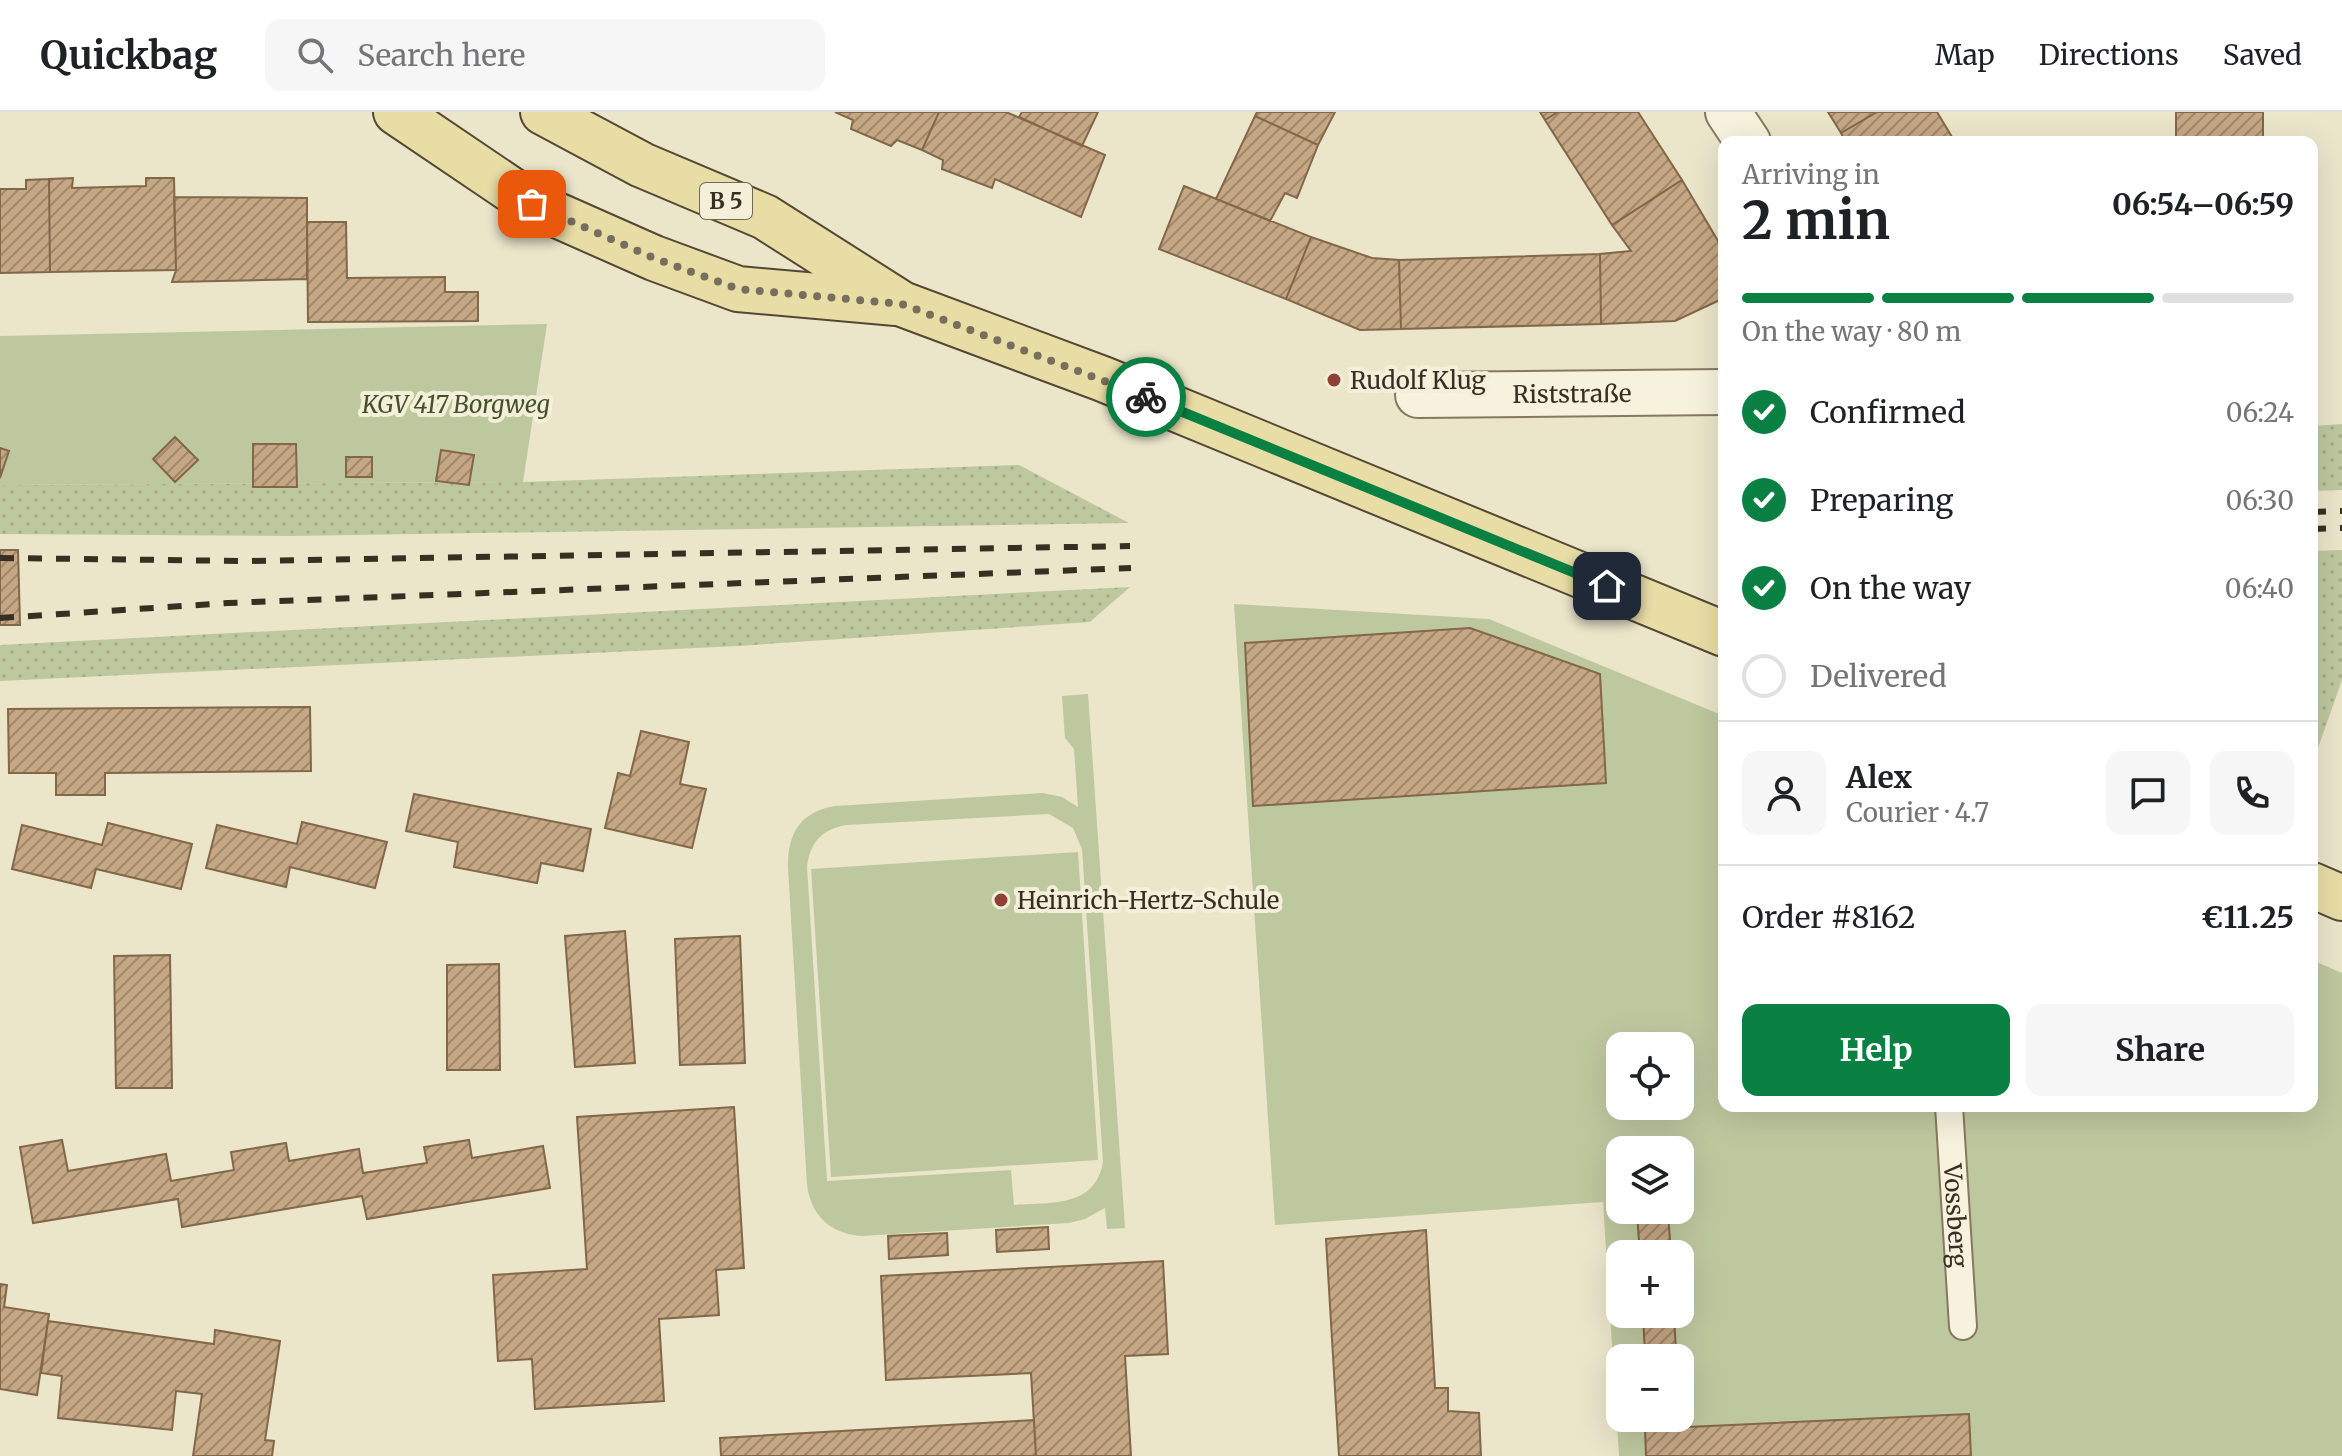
<!DOCTYPE html>
<html lang="en">
<head>
<meta charset="utf-8">
<style>
	body { margin:0; font-family:Merriweather,serif; background:#f6f6f6; color:#202124; height:100vh; display:flex; flex-direction:column; font-size:30px; white-space:nowrap }
	* { box-sizing:border-box; margin:0 }
	p { font-size:26px; color:#757577 }
	.icon { flex:none; width:44px; height:44px; fill:none; stroke:currentColor; stroke-width:2; stroke-linecap:round; stroke-linejoin:round }
	.map { position:relative; flex:1; overflow:hidden }
	.sheet { position:absolute; left:1718px; top:24px; width:600px; height:976px; display:flex; flex-direction:column; background:#fff; border-radius:16px; box-shadow:0 8px 32px #0002 }
	.sheet>* { flex:none }
	.controls { position:absolute; left:1606px; top:920px; display:grid; gap:16px }
	.controls a { display:grid; place-items:center; width:88px; height:88px; border-radius:16px; background:#fff; box-shadow:0 8px 32px #0002; font-size:40px }
	.pin { position:absolute; display:grid; place-items:center; width:68px; height:68px; color:#fff; margin:-34px; border-radius:16px; box-shadow:0 4px 12px #0006 }
	.courier { position:absolute; display:grid; place-items:center; width:80px; height:80px; margin:-40px; border:6px solid #0b8043; border-radius:50%; background:#fff; color:#222; box-shadow:0 2px 10px #0007 }
	.summary em { font-style:normal; font-weight:700 }
	.summary div { display:flex; flex-direction:column-reverse }
	.summary { display:flex; align-items:center; justify-content:space-between; height:136px; padding:0 24px }
	h1 { font-size:52px; font-weight:700; line-height:60px }
	.bar { display:grid; grid-template-columns:repeat(4,1fr); gap:12px 8px; align-content:center; height:96px; padding:0 24px }
	.bar i { height:10px; border-radius:6px; background:#e0e0e0 }
	.bar .active { background:#0b8043 }
	.bar p { grid-column:span 4 }
	.line { display:flex; align-items:center; gap:20px; padding:0 24px; border-top:2px solid #e0e0e0 }
	.line div { flex:1 }
	.round { display:grid; place-items:center; flex:none; width:84px; height:84px; border-radius:16px; background:#f6f6f6 }
	ol { padding:0 24px; list-style:none }
	li { display:flex; align-items:center; gap:24px; height:88px }
	li p { margin-inline-start:auto }
	li .icon { padding:8px; border-radius:50%; background:#0b8043; color:#fff; stroke-width:4 }
	li:last-child { color:#757577 }
	li i { width:44px; height:44px; border:4px solid #e0e0e0; border-radius:50% }
	.button { display:flex; gap:16px; margin-top:auto; padding:16px 24px }
	.button a { flex:1; height:92px; border-radius:16px; background:#0b8043; color:#fff; font-size:32px; font-weight:700; line-height:92px; text-align:center }
	.button a+a { background:#f6f6f6; color:#202124 }
	header { display:flex; align-items:center; gap:48px; box-sizing:border-box; height:112px; padding:0 40px; background:#fff; border-bottom:2px solid #e0e0e0 }
	header strong { font-size:38px }
	nav { display:flex; gap:44px; margin-inline-start:auto; font-size:28px }
	.search { width:560px; height:72px; background:#f6f6f6; display:flex; align-items:center; gap:20px; box-sizing:border-box; padding:0 28px; border-radius:16px; color:#757577; font-size:30px }
	.map>svg:first-child { display:block }
	.grass { fill:url(#grass-dots) }
	.green { fill:#bec89f; fill-rule:evenodd }
	.building { fill:url(#building-hatch); stroke:#826748; stroke-width:2 }
	.lines { fill:none; stroke-linecap:round; stroke-linejoin:round }
	.lane-casing { stroke:#867960; stroke-width:30 }
	.street-casing { stroke:#867960; stroke-width:48 }
	.primary-casing { stroke:#544733; stroke-width:48 }
	.lane { stroke:#f6f2dd; stroke-width:26 }
	.street { stroke:#f6f2dd; stroke-width:44 }
	.primary { stroke:#e9dda6; stroke-width:44 }
	.rail { stroke:#382f22; stroke-width:6; stroke-dasharray:14 14; stroke-linecap:butt }
	.done { stroke:#776f5d; stroke-width:8; stroke-dasharray:0 14.4 }
	.route { stroke:#0b8043; stroke-width:10 }
	.poi-dot { fill:#8f4136; stroke:#f3efd9; stroke-width:3 }
	.labels { text-anchor:middle; dominant-baseline:central; stroke-width:8; stroke-linejoin:round; paint-order:stroke }
	.shield { fill:#f3efd9; stroke:#706959; stroke-width:2 }
	.shield-label { font-size:22px; font-weight:bold; fill:#382f22 }
	.poi-label { font-size:24px; fill:#382f22; stroke:#f3efd9; text-anchor:start }
	.street-label { font-size:24px; fill:#382f22; stroke:#f3efd9 }
	.park-label { font-size:24px; font-style:italic; fill:#43522b; stroke:#f3efd9 }
</style>
</head>
<body>
<header>
<strong>Quickbag</strong>
<div class="search"><svg class="icon" aria-label="search" viewBox="0 0 24 24"><circle cx="10" cy="10" r="6"/><path d="M15 15l6 6"/></svg>Search here</div>
<nav><a>Map</a><a>Directions</a><a>Saved</a></nav>
</header>
<div class="map">
<svg width="2342" height="1344" viewBox="0 0 2342 1344">
	<defs>
		<pattern id="grass-dots" width="8" height="8" patternUnits="userSpaceOnUse" patternTransform="scale(2)"><rect width="8" height="8" fill="#bec89f"/><path d="M2 2h.1M6 6h.1" fill="none" stroke="#a4ac89" stroke-width="1.8" stroke-linecap="round"/></pattern>
		<pattern id="building-hatch" width="6" height="6" patternUnits="userSpaceOnUse" patternTransform="scale(2)"><rect width="6" height="6" fill="#c5a784"/><path d="M-1 1l2-2M0 6l6-6M5 7l2-2" fill="none" stroke="#a1886c"/></pattern>
	</defs>
	<rect width="100%" height="100%" fill="#ebe5ca"/>
	<!-- grass -->
	<path class="grass" d="M2342 312V378L2312 379V314Z
		M1019 353 1129 411 292 424 0 422V373L523 370Z
		M2342 438V568L2312 653V439Z
		M1130 475 1090 510 738 534 0 569V533Z"/>
	<!-- green -->
	<path class="green" d="M547 212 523 370 0 373V224Z
		M1234 492 1489 507 1724 604V994H2312V848L2342 861V1344H1619L1603 1090 1275 1113ZM1620 934H1680V994H1620ZM1620 1038H1680V1098H1620ZM1620 1142H1680V1202H1620ZM1620 1246H1680V1306H1620Z
		M1088 582 1125 1116 1107 1117 1105 1096 1085 1107 1069 1111 862 1124C831 1122 811 1104 807 1073L788 756C787 722 800 700 835 694L1043 681 1062 685 1078 695 1074 637 1065 626 1062 584ZM1049 702 1073 716 1082 737 1103 1050C1095 1096 1051 1090 1014 1093L1011 1058 827 1069 807 755C810 730 822 717 847 713Z
		M1078 740 1098 1048 831 1065 811 757Z"/>
	<!-- building -->
	<path class="building" d="M835 0H939L922 38 897 28 891 34 851 17 853 8Z
		M939 0H1006L1105 43 1081 105 995 67 992 76 942 57 943 48 922 38Z
		M1022 0H1098L1082 34 1019 5Z
		M1257 0H1335L1318 33 1255 4Z
		M1540 0H1558L1545 8Z
		M1558 0H1638L1682 68 1612 113 1545 8Z
		M1828 0H1877L1841 21Z
		M1877 0H1937L1955 30H1846L1841 21Z
		M2176 0H2263V30H2176Z
		M1255 4 1318 33 1297 86 1285 81 1270 109 1216 87Z
		M73 66 72 76 146 74V66H174L176 158 50 160 49 67Z
		M49 67 50 160 0 161V77H26V68Z
		M1682 68 1724 139V186L1675 209 1601 212 1600 142 1631 139 1612 113Z
		M1184 74 1311 125 1286 187 1159 137Z
		M174 85 307 86V167L172 170 176 158Z
		M307 110H346L347 166 445 165V180H478V209L308 210Z
		M1311 125 1372 146 1399 148 1401 217 1360 218 1286 187Z
		M1600 142 1601 212 1401 217 1399 148Z
		M175 325 198 348 175 370 153 347Z
		M253 332H296L297 375H253Z
		M0 336 9 339 0 366Z
		M441 338 474 343 469 373 436 369Z
		M346 345H372V365H346Z
		M0 438H18L20 513H0Z
		M1470 516 1600 562 1606 671 1253 694 1245 531Z
		M310 595 311 659 105 661V683H56V661H9L8 597Z
		M641 619 689 630 680 672 706 677 692 736 605 716 618 661 630 664Z
		M414 682 591 717 583 759 541 751 537 771 454 755 458 730 406 719Z
		M302 710 387 730 375 776 290 755 286 775 206 756 217 713 297 732Z
		M108 711 192 732 181 777 96 757 91 776 12 757 22 713 102 733Z
		M625 819 635 951 575 955 565 824Z
		M740 824 745 951 680 953 675 827Z
		M170 843 172 976H116L114 844Z
		M499 852 500 958H447V853Z
		M734 995 744 1156 716 1158 719 1203 659 1207 664 1289 535 1297 532 1247 498 1249 493 1163 587 1157 577 1005Z
		M62 1028 68 1059 166 1042 171 1069 234 1058 231 1040 286 1031 289 1049 359 1037 363 1061 427 1051 424 1035 469 1028 472 1046 543 1034 550 1076 367 1107 362 1084 182 1115 178 1087 33 1111 20 1035Z
		M1668 1101 1671 1142H1640L1637 1102Z
		M1048 1115 1049 1137 997 1140 996 1118Z
		M1426 1118 1435 1276H1448V1299L1479 1301 1481 1344H1339L1326 1127Z
		M947 1121 948 1143 889 1147 888 1124Z
		M1163 1149 1168 1242 1125 1244 1131 1344H1036L1031 1261 886 1268 881 1164Z
		M0 1172 7 1173 4 1195 49 1202 37 1283 0 1277Z
		M1643 1202H1674L1676 1240 1645 1242Z
		M48 1209 214 1232 215 1218 280 1229 265 1328 274 1329 272 1344H193L202 1282 176 1279 172 1318 58 1306 62 1264 41 1261Z
		M1969 1302 1971 1344H1646L1645 1317Z
		M1034 1308 1036 1344H721L720 1326Z"/>
	<g class="lines">
		<defs>
			<g id="lane">
				<path id="s1" d="M1949 994 1963 1214"/>
			</g>
			<g id="street">
				<path d="M1728 0 1748 30"/>
				<path id="s2" d="M1418 283 1724 280"/>
			</g>
			<path id="primary" d="M396 0 532 92 654 146 738 177 896 191
				M543 0 642 53 765 105 902 192 1103 267 1724 522
				M2312 773 2342 786"/>
		</defs>
		<!-- lane casing -->
		<use href="#lane" class="lane-casing"/>
		<!-- street casing -->
		<use href="#street" class="street-casing"/>
		<!-- primary casing -->
		<use href="#primary" class="primary-casing"/>
		<!-- lane -->
		<use href="#lane" class="lane"/>
		<!-- street -->
		<use href="#street" class="street"/>
		<!-- primary -->
		<use href="#primary" class="primary"/>
		<!-- rail -->
		<path class="rail" d="M2312 400 2342 399
			M2312 417 2342 416
			M0 446 247 449 1130 434
			M0 506 228 491 1131 456"/>
	</g>
	<g class="lines">
		<!-- done -->
		<path class="done" d="M532 92 654 146 738 177 902 192 1146 285"/>
		<!-- route -->
		<path class="route" d="M1146 285 1607 474"/>
	</g>
	<!-- markers -->
	<g class="poi-dot">
		<circle cx="1334" cy="268" r="8"/>
		<circle cx="1001" cy="788" r="8"/>
	</g>
	<g class="labels">
		<!-- shield labels -->
		<rect class="shield" x="700" y="71" width="52" height="36" rx="6"/>
		<g class="shield-label">
			<text x="726" y="89">B 5</text>
		</g>
		<!-- poi labels -->
		<g class="poi-label">
			<text x="1350" y="268">Rudolf Klug</text>
			<text x="1017" y="788">Heinrich-Hertz-Schule</text>
		</g>
		<!-- street labels -->
		<g class="street-label">
			<text stroke="none"><textPath href="#s2" startOffset="154">Riststraße</textPath></text>
			<text stroke="none"><textPath href="#s1" startOffset="110">Vossberg</textPath></text>
		</g>
		<!-- park labels -->
		<g class="park-label">
			<text x="456" y="292">KGV 417 Borgweg</text>
		</g>
	</g>
</svg>
<div class="controls">
<a><svg class="icon" aria-label="locate" viewBox="0 0 24 24"><circle cx="12" cy="12" r="6"/><path d="M12 2v4M12 18v4M2 12h4M18 12h4"/></svg></a>
<a><svg class="icon" aria-label="layers" viewBox="0 0 24 24"><path d="M12 4l9 5-9 5-9-5zM3 14l9 5 9-5"/></svg></a>
<a>+</a>
<a>−</a>
</div>
<div class="pin" style="left:532px;top:92px;background:#ea580c"><svg class="icon" aria-label="bag" viewBox="0 0 24 24"><path d="M5 8h14l-1 12H6zM9 8a3 3 0 0 1 6 0"/></svg></div>
<div class="pin" style="left:1607px;top:474px;background:#1f2937"><svg class="icon" aria-label="home" viewBox="0 0 24 24"><path d="M3 11l9-7 9 7M6 9v11h12V9"/></svg></div>
<div class="courier" style="left:1146px;top:285px"><svg class="icon" aria-label="bike" viewBox="0 0 24 24"><circle cx="6" cy="16" r="4"/><circle cx="18" cy="16" r="4"/><path d="M6 16l4-8h5l3 8M10 8l3 8H6M13 5h3"/></svg></div>
<section class="sheet">
<div class="summary"><div><h1>2 min</h1><p>Arriving in</p></div><em>06:54–06:59</em></div>
<div class="bar"><i class="active"></i><i class="active"></i><i class="active"></i><i></i><p>On the way · 80 m</p></div>
<ol>
<li><svg class="icon" aria-label="check" viewBox="0 0 24 24"><path d="M5 12l5 5 9-10"/></svg>Confirmed<p>06:24</p></li>
<li><svg class="icon" aria-label="check" viewBox="0 0 24 24"><path d="M5 12l5 5 9-10"/></svg>Preparing<p>06:30</p></li>
<li><svg class="icon" aria-label="check" viewBox="0 0 24 24"><path d="M5 12l5 5 9-10"/></svg>On the way<p>06:40</p></li>
<li><i></i>Delivered</li>
</ol>
<div class="line" style="height:144px"><a class="round"><svg class="icon" aria-label="person" viewBox="0 0 24 24"><circle cx="12" cy="8" r="4"/><path d="M4 21q1-7 8-7t8 7"/></svg></a><div><b>Alex</b><p>Courier · 4.7</p></div><a class="round"><svg class="icon" aria-label="chat" viewBox="0 0 24 24"><path d="M4 5h16v11H9l-5 4z"/></svg></a><a class="round"><svg class="icon" aria-label="phone" viewBox="0 0 24 24"><path d="M5 4h4l2 5-3 2q2 4 5 5l2-3 5 2v4C11 20 4 13 5 4z"/></svg></a></div>
<div class="line" style="height:104px"><div>Order #8162</div><b>€11.25</b></div>
<div class="button"><a>Help</a><a>Share</a></div>
</section>
</div>
</body>
</html>
